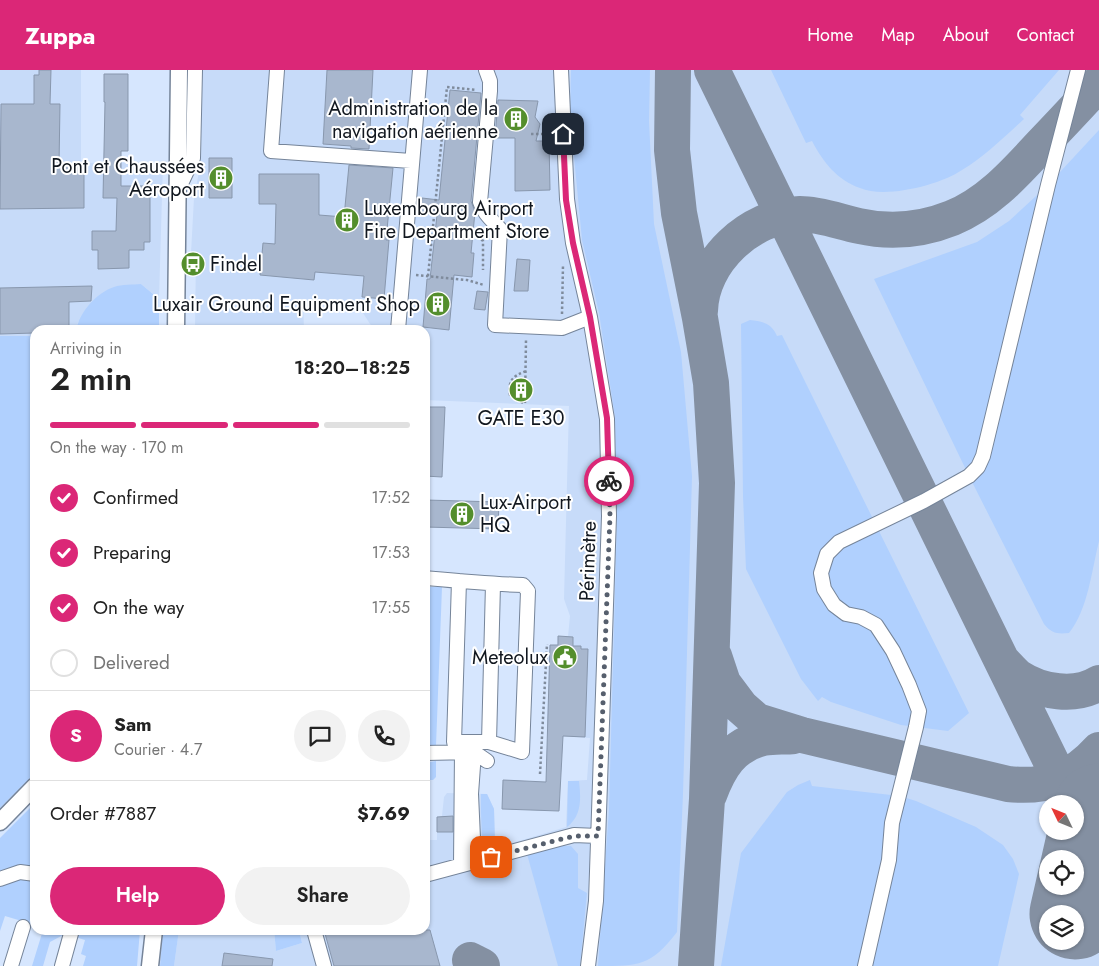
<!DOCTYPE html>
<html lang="en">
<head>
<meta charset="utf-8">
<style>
	body { margin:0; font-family:Jost,sans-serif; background:#f2f2f2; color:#222; height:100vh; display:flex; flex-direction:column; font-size:19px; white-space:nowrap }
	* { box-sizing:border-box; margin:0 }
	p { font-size:16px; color:#767676 }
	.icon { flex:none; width:28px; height:28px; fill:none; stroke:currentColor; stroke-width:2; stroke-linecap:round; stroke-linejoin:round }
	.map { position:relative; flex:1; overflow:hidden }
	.sheet { position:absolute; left:30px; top:255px; width:400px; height:610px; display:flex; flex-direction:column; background:#fff; border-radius:15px; box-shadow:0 1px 4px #0004 }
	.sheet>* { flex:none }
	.needle { width:32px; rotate:313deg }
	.tools { position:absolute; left:1039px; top:725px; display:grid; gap:10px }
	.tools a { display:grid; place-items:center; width:45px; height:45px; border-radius:50%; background:#fff; box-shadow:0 1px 4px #0004; font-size:25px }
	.pin { position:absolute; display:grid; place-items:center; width:42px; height:42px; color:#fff; margin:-21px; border-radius:10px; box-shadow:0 2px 8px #0006 }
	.courier { position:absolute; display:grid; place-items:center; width:50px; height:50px; margin:-25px; border:4px solid #db2777; border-radius:50%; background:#fff; color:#222; box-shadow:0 1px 6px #0007 }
	.headline em { font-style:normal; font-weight:600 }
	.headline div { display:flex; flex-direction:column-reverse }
	.headline { display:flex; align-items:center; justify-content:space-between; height:85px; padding:0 20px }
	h1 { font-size:32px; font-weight:600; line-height:38px }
	.bar { display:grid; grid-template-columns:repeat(4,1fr); gap:8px 5px; align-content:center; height:60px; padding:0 20px }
	.bar i { height:6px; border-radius:4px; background:#e0e0e0 }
	.bar .selected { background:#db2777 }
	.bar p { grid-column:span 4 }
	.line { display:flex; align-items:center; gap:12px; padding:0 20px; border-top:1px solid #e0e0e0 }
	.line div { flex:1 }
	.round { display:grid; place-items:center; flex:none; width:52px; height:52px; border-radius:26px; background:#f2f2f2 }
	ol { padding:0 20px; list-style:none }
	li { display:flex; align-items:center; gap:15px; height:55px }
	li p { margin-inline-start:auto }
	li .icon { padding:5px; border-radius:50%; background:#db2777; color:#fff; stroke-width:4 }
	li:last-child { color:#767676 }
	li i { width:28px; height:28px; border:2px solid #e0e0e0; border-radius:50% }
	.primary-button { display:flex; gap:10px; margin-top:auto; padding:10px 20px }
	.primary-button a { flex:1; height:58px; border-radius:30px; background:#db2777; color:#fff; font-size:20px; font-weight:600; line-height:58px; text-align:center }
	.primary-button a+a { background:#f2f2f2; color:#222 }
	header { display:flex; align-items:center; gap:30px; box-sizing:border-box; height:70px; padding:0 25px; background:#db2777; color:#fff }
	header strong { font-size:24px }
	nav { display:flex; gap:28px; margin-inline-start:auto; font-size:18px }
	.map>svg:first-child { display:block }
	.built { fill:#c7dbf9; fill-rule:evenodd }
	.green { fill:#b0d0fe }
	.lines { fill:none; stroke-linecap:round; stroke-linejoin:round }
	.taxiway { stroke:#8490a2; stroke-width:36 }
	.runway { stroke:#8490a2; stroke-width:91 }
	.building { fill:#a8b7ce; stroke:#8897ad }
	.minor-casing { stroke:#758499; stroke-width:16 }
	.major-casing { stroke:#758499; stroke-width:19 }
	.path { stroke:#7f8b9c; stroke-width:2.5; stroke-dasharray:2.5 2.5; stroke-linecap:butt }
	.minor { stroke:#fff; stroke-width:14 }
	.major { stroke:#fff; stroke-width:16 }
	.done { stroke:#565f6d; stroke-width:5; stroke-dasharray:0 9 }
	.route { stroke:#db2777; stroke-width:6 }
	.labels { text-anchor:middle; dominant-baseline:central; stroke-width:4; stroke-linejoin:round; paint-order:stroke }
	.poi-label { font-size:20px; fill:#11171f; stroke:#fff; text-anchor:end }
	.street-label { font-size:20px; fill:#11171f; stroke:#fff }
</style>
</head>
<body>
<header>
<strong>Zuppa</strong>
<nav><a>Home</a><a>Map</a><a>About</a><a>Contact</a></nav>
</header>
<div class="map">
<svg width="1099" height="896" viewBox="0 0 1099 896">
	<rect width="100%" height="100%" fill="#d6e6fe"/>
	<!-- built -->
	<path class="built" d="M0 0H81V93L163 92 159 229 141 214 78 252 76 260H35V266H0Z
		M202 0H1099V896H174L179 860H274L276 881 302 873 299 860H425V770H437V747L442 746 444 727 447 723 487 724 494 739 495 778 566 757 568 711 587 710 590 668 575 667V654L547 653 550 575H557L558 566 568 567 570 546 564 529 569 336 425 330V260H374L359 237 303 231 304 260H195L196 185 191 183 194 128 201 91ZM1048 734H1075V761H1048ZM1048 789H1075V816H1048ZM1048 844H1075V871H1048Z"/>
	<!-- green -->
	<path class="green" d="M571 0H650L649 51 654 154 681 282 692 406 683 724 677 862C651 896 639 896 598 896L609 739 617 449 615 347 599 243 582 170 570 45Z
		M771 0H1059L1020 45 1024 49C1004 67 985 86 962 100 940 115 885 129 860 118 837 110 823 92 812 71L806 73Z
		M1099 60V471C1092 499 1088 540 1069 563 1058 564 1052 564 1044 554L969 406 874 209 977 172 1009 151 1048 115Z
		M141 214 159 229V260H76C80 242 96 223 114 217 122 214 133 215 141 214Z
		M750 250C763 251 772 254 777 266L782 265 969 643 948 661 901 655 831 632 822 627 818 631 801 609 746 499 743 426 741 254Z
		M0 266H35V703L0 738Z
		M428 517H442L436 676H425V600Z
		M436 691V707L433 710H425V718V693Z
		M810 710 812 716 900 726 916 731 976 757 1003 775 1013 789 1019 804 998 896H721L741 783 787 722 798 715Z
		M568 711H579C581 728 582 746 567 757Z
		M481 724H487L494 739 495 774 482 768 481 742Z
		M35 733V855L5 846 0 861V768Z
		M563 776H571L578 784V818L587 823 580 896H558L527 784Z
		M43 860H140L137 896H83L86 886 81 884 85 870 65 864 50 872 43 896H32Z
		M163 860H179L174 896H160Z
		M274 860H299L302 873 276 881Z"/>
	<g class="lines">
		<!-- taxiway -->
		<path class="taxiway" d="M673 0 672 80 679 143 700 248 711 313 717 413 707 729 696 896
			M712 0 1072 734
			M700 241C701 191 750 146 800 144 820 144 840 152 859 156 890 163 922 160 952 148 989 133 1015 103 1042 74 1061 54 1080 34 1099 13
			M714 586 723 613 741 637 757 651 802 665 1008 714C1046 718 1073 709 1099 680
			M1004 593C1008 597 1013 603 1018 607 1041 622 1075 628 1099 613
			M709 725C719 698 732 675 763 668 772 666 784 667 794 666
			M1075 740C1089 769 1083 796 1077 826
			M470 890 482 896"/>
		<!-- runway -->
		<path class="runway" d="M1075 844 1099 739"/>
	</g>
	<!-- building -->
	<path class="building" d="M39 0H51L50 34H60L59 95H84V138L0 139 1 34H34V5H39Z
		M327 0H373L369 79 351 78V76L323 74Z
		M104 4H128V81H121V116H150V172H144V180H129V198L98 199V180H92V161H116L117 128H103L105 32H104Z
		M450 20 481 23 471 131 475 142 471 183H474L472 207 454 205 449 260 423 257 427 209H430L437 145 420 143 422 128 439 130Z
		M498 30 538 31 535 47 540 54 536 71H549L550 120 515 121V68H495Z
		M209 88H232V128H209Z
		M349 95 393 98 386 170H389L384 229 362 227 364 206 315 202 314 210 260 205 263 173 275 174 276 134H259V104H319V145L344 147Z
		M517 189 530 190 528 221H514Z
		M92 216 91 231 69 232V260H35V263L0 264V218Z
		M477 221 488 222 485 240 474 239Z
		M425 337H445L442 407 425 406Z
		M425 430 499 432 498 459 425 457Z
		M558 566 573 567V576H581V579H588L585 667 563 666 559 741 502 739 503 710 546 712 550 575H558Z
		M453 746V762H437V747Z
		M324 860H430L440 896H334Z
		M224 883 273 889 272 896H222Z"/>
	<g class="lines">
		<defs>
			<path id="minor" d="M277 0 271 81 411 91
				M486 0 490 11V21L480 132C483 143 493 151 500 159L495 255 562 258 590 247
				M561 0 567 129 573 173 590 247 607 349 609 446 596 831 588 896
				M178 120 193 88 195 0
				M398 260 420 0
				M425 508C458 511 490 514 523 515L528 521 522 682 489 672H454L459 511
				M489 672 493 514
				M474 682 471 724 474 791
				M425 683 474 682 487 691
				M461 795 462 681
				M425 805 574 765 598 766
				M0 809 20 802 35 804
				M314 860 324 896
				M11 896 23 857
				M62 896 72 860
				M865 896 889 790 892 753 916 657 919 641 909 615 893 581 876 555 861 547 846 544 834 535 824 519 821 503 827 484 839 472 924 431 969 406 978 397 983 386 1048 115 1078 0"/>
			<path id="major" d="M176 260 179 0
				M0 752 35 716
				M150 896 154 860"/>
		</defs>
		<!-- minor casing -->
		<use href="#minor" class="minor-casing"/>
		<!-- major casing -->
		<use href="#major" class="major-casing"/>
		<!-- path -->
		<path class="path" d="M531 64H550
			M472 167 480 168 483 171V200
			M416 205 467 210 484 215
			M428 206 447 17 476 20
			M562 244 563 195
			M523 333 510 325C508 310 513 306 526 301
			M525 333 526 270
			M540 704 547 574"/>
		<!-- minor -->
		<use href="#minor" class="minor"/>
		<!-- major -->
		<use href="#major" class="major"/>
	</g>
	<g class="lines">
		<!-- done -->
		<path class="done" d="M491 787 574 766H598L610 446 609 411"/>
		<!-- route -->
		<path class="route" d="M563 64 566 130 573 173 590 247 607 348 609 411"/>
	</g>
	<!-- icons -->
	<defs>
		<symbol id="building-disc" viewBox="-11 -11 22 22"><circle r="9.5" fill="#548e2c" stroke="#fff"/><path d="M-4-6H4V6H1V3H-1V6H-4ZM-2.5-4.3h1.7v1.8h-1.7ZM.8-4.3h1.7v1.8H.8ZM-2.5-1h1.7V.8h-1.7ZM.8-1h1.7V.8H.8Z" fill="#fff"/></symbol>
		<symbol id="bus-disc" viewBox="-11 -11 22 22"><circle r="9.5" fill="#548e2c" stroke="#fff"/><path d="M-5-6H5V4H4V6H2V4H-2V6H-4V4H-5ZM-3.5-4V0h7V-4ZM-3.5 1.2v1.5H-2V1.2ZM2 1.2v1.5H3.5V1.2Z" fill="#fff"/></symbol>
		<symbol id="civic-disc" viewBox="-11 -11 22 22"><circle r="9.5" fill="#548e2c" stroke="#fff"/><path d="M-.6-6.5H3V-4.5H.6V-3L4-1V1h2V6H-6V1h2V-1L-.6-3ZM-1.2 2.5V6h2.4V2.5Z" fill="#fff"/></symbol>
	</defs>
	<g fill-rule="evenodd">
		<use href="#building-disc" x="502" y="35" width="28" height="28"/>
		<use href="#building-disc" x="207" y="94" width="28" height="28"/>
		<use href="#building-disc" x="333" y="136" width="28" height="28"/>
		<use href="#bus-disc" x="179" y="180" width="28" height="28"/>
		<use href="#building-disc" x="424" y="220" width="28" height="28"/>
		<use href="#building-disc" x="507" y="306" width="28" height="28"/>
		<use href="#building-disc" x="448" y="430" width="28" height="28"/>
		<use href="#civic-disc" x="551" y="573" width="28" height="28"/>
	</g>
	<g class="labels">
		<!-- poi labels -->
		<g class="poi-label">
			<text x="498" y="38">Administration de la<tspan x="498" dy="23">navigation aérienne</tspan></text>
			<text x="204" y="96">Pont et Chaussées<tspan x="204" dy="23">Aéroport</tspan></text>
			<text x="364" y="138" text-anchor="start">Luxembourg Airport<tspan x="364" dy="23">Fire Department Store</tspan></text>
			<text x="210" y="194" text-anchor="start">Findel</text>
			<text x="420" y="234">Luxair Ground Equipment Shop</text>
			<text x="521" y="348" text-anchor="middle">GATE E30</text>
			<text x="480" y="432" text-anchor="start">Lux-Airport<tspan x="480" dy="23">HQ</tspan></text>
			<text x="548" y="587">Meteolux</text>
		</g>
		<!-- street labels -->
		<g class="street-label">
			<text transform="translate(588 491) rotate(-88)">Périmètre</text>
		</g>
	</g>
</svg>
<div class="tools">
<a><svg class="needle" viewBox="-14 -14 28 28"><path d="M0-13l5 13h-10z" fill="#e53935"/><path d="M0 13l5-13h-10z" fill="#767676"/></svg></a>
<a><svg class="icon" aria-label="locate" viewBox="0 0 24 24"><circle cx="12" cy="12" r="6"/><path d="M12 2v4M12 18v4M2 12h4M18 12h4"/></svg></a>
<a><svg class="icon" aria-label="layers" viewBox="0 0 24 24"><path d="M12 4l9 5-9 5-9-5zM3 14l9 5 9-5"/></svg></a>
</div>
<div class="pin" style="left:491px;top:787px;background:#ea580c"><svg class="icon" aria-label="bag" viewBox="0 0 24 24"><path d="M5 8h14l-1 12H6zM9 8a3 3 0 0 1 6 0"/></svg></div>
<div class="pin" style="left:563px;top:64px;background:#1f2937"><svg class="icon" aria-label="home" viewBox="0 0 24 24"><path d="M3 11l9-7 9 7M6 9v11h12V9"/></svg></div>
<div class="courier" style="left:609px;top:411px"><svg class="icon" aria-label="bike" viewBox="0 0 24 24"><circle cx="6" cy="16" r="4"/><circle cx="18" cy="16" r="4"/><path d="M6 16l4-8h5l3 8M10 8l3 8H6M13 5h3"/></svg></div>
<section class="sheet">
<div class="headline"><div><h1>2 min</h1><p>Arriving in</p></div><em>18:20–18:25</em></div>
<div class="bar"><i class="selected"></i><i class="selected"></i><i class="selected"></i><i></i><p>On the way · 170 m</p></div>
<ol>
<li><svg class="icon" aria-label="check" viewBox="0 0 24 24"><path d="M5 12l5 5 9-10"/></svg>Confirmed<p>17:52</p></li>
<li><svg class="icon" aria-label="check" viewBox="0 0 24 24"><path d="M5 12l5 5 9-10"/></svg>Preparing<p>17:53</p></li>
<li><svg class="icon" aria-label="check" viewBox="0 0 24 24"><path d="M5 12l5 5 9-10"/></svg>On the way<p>17:55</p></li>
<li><i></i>Delivered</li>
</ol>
<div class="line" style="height:90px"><b class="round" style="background:#db2777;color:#fff">S</b><div><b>Sam</b><p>Courier · 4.7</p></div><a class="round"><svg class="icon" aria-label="chat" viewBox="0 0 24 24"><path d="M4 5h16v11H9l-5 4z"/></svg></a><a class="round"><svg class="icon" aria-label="phone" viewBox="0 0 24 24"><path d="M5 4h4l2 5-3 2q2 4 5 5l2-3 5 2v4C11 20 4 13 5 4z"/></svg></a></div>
<div class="line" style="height:65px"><div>Order #7887</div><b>$7.69</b></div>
<div class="primary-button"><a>Help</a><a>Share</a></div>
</section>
</div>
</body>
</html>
